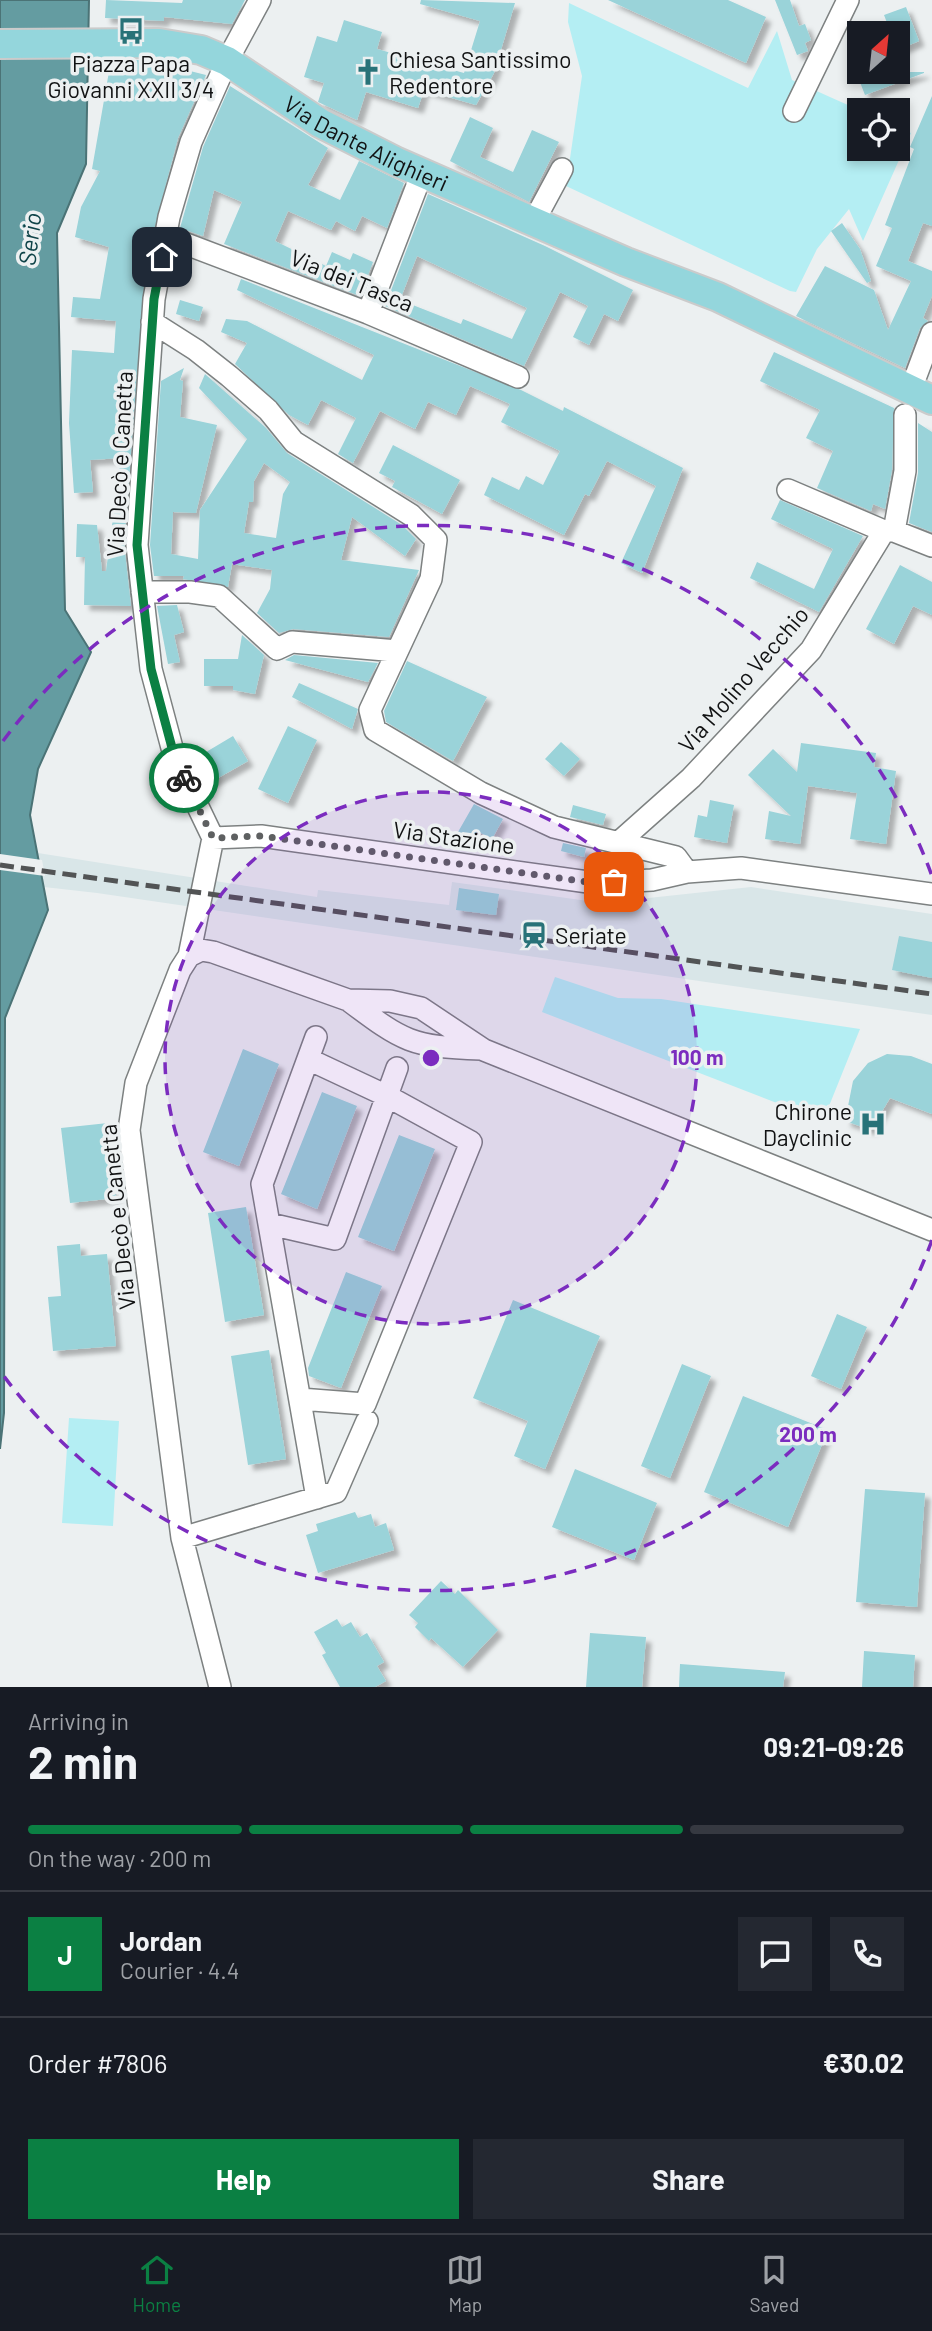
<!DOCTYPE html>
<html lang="en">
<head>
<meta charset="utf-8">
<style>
	body { margin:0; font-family:Barlow,sans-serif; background:#242831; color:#f1f3f6; height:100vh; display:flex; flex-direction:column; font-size:26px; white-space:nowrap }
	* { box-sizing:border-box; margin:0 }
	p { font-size:23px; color:#9ea1a6 }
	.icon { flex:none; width:38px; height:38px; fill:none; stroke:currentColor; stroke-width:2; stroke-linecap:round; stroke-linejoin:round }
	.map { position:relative; height:1687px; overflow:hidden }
	.side { display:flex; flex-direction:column; background:#171b24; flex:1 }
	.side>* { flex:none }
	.needle { width:46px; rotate:27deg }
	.buttons { position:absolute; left:847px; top:21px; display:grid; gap:14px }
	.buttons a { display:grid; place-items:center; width:63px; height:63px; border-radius:0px; background:#171b24; box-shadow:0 4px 10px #0003; font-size:35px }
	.pin { position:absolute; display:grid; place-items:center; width:60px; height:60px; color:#fff; margin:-30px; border-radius:14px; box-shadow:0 4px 10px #0006 }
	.courier { position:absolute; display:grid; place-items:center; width:70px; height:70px; margin:-35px; border:5px solid #0b8043; border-radius:50%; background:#fff; color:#222; box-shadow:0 2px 9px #0007 }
	.summary em { font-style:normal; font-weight:700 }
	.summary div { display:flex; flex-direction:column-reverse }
	.summary { display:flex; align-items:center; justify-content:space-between; height:119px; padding:0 28px }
	h1 { font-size:46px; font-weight:700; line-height:52px }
	.bar { display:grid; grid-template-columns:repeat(4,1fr); gap:10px 7px; align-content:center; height:84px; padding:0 28px }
	.bar i { height:9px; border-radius:5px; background:#363941 }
	.bar .on { background:#0b8043 }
	.bar p { grid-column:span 4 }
	.line { display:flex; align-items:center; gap:18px; padding:0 28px; border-top:2px solid #363941 }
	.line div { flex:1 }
	.round { display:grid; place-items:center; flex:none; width:74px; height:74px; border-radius:0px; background:#242831 }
	.cta { display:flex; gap:14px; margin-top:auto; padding:14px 28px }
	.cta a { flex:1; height:80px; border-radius:0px; background:#0b8043; color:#fff; font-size:28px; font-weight:700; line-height:80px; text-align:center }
	.cta a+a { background:#242831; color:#f1f3f6 }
	.tab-bar { display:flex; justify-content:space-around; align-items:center; height:98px; border-top:2px solid #363941; background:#171b24; font-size:19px; color:#9ea1a6 }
	.tab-bar a { display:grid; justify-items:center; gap:4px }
	.tab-bar .on { color:#0b8043 }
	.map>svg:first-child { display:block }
	.built { fill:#d9e6e8 }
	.green { fill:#b4eef3 }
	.water { fill:#649ca1; stroke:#4b7376; stroke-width:2 }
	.pier { fill:#ecf0f1 }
	.building { fill:#9ad3d9; fill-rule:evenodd; filter:url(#shadow) }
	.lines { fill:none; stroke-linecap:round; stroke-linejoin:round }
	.minor-casing { stroke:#7d8181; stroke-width:24 }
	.major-casing { stroke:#cbcbcb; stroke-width:32 }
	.minor { stroke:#fff; stroke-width:21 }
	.major { stroke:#94d6dc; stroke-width:28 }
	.rail { stroke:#525455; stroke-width:5; stroke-dasharray:14 7; stroke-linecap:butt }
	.done { stroke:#5e6061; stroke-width:7; stroke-dasharray:0 12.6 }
	.route { stroke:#0b8043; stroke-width:9 }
	.ring { fill:none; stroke:#7b2cbf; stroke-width:3.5; stroke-dasharray:12 9 }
	.labels { text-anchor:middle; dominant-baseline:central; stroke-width:7; stroke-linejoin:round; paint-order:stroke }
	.poi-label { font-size:23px; fill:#111213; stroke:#ecf0f1; text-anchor:start }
	.street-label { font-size:23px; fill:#111213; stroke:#ecf0f1 }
	.water-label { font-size:24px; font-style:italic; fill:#0f4348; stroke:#ecf0f1 }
	.centre { fill:#7b2cbf; stroke:#ecf0f1; stroke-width:3.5 }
	.ring-label { font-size:21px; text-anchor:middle; font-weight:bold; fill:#7b2cbf; stroke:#ecf0f1; stroke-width:7; stroke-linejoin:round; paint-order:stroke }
</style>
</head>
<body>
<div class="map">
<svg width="932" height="1687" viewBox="0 0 932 1687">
	<defs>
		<filter id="shadow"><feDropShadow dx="5.5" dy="5.5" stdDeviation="2" flood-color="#0004"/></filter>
	</defs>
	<rect width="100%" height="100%" fill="#ecf0f1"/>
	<!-- built -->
	<path class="built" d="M0 847 317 897 318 890 449 905 452 882 602 903 751 887 932 914V1015L97 893 0 882Z"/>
	<!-- green -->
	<path class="green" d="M569 3 748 88 777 31 792 80 859 110V149H898V127L911 133 863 241 849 209 817 249 796 292 790 291 566 186 582 76 568 22Z
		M555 977 618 998 661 999 860 1029 823 1121 542 1012Z
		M69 1418 119 1421 113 1526 62 1523Z"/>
	<!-- water -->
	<path class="water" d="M0 0H89L86 164 57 233 65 610 91 652 38 769 30 815 48 910 5 1018 4 1413 0 1449Z"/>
	<!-- pier -->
	<path class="pier" d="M0 854 42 860 45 876 0 870Z"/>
	<!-- building -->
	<path class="building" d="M106 0 182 3 183 0H245L232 24 164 17V21L105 18Z
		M421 0 515 3 494 73 476 105 424 90 418 108 366 92 357 120 318 102 324 83 304 77 317 36 337 42 344 20 382 32 377 49 464 73 480 21 420 4Z
		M608 0H728L766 17 746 63Z
		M775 0H790L799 26 805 24 811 40 805 43 808 51 797 55Z
		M906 7 919 41 898 50V33H891L884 15Z
		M111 60H146L206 75 178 138 146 261 124 544 131 606 84 605 85 557H76L77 524 97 525 102 571H106L121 458 90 460 93 492 74 493 69 423 72 350 114 353 116 321 71 317 73 297 100 299 109 247 75 237 81 207 100 171 92 169Z
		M856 72H924V73L865 95Z
		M230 86 328 148 308 185 340 200 359 161 404 183 387 228 362 216 355 231 336 221 331 230 288 211 275 241 326 266 332 252 350 260 353 253 373 262 360 296 224 244 242 202 214 190 203 236 180 228 203 147Z
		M932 96V226L923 223 908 261 932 271V296L923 318 928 321 920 328 905 368 796 316 825 266 874 290 888 330 911 281 876 266 892 228 885 225 914 149 910 147Z
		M470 117 493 128 480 157 513 172 532 130 559 142 529 202 450 161Z
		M428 194 545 246 633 290 618 321 604 314 589 345 573 337 588 306 560 292 524 366 385 306ZM417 256 527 308 512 339 463 319 461 324 400 300Z
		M842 223 860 249 871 281 867 283 831 231Z
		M241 279 521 390 563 411 564 407 683 468 642 573 621 563 656 486 607 461 589 496 585 494 564 535 484 495 492 477 519 490 526 476 543 485 560 451 501 422 510 404 470 386 456 415 428 402 415 429 380 411 353 463 338 454 356 418 321 400 308 425 289 415 235 364 247 343 221 332 226 319 247 321 362 380 374 355 237 290Z
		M180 300 203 307 199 321 176 314Z
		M774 352 894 408 892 470 885 509 873 504 871 511 817 488 833 451 806 438 820 410 760 381Z
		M184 368 180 380 183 381 180 417 217 425 196 513 173 512 171 554 198 559 200 510 247 439 199 388 205 374 266 428 287 453 402 525 416 539 405 556 352 517 341 560 419 570 389 637 293 629 279 633 257 613 270 589 272 570 232 564 228 587 183 579 184 576H154L150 545 161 381ZM264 463 290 482 283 494 276 538 244 533 249 502H253L254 481Z
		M918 423 932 432V532L909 523 918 473Z
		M393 445 460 480 442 514 392 487 395 481 379 473Z
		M780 500 863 536 819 612 750 578 757 562 814 589 833 549 771 519Z
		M900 565 932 582V615L913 606 894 644 866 629Z
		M177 605 184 632 174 635 180 662 168 664 157 606Z
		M242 635 264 655 255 694 233 690V686H204V659H238Z
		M294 655 378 663 368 682 285 660Z
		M407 661 487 697 453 761 386 722 384 711Z
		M299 683 358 709 352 729 292 697Z
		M288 726 317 740 288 803 258 789Z
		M233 736 248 761 204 786 191 761Z
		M561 742 580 759 564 776 545 759Z
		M801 743 876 753 874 767 896 771 886 844 850 839 857 793 808 786 800 844 765 839 769 811 791 816 748 775 773 749 797 772Z
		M710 800 734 805 727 843 694 837 698 815 707 817Z
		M474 804 503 819 492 839 477 831 472 840 458 832Z
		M573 805 606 814 603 825 570 817Z
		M563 843 586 848 584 857 561 851Z
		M459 888 499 894 496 915 456 910Z
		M899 936 932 942V978L892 970Z
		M243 1049 279 1064 239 1166 203 1152Z
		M887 1054 911 1056 932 1064V1114L890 1098 871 1130 845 1121 853 1081 868 1063Z
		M322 1092 357 1106 317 1209 281 1194Z
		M108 1123 116 1198 70 1203 61 1128Z
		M399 1135 435 1149 394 1251 358 1237Z
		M246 1207 264 1315 225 1322 208 1213Z
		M80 1244 81 1256 107 1254 116 1346 53 1351 48 1297 61 1296 57 1246Z
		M346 1272 382 1286 341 1388 309 1376 308 1368Z
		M513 1300 600 1336 545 1469 514 1456 528 1421 473 1398Z
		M837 1314 867 1327 841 1389 811 1376Z
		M269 1350 286 1459 248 1465 231 1356Z
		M682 1364 711 1376 670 1478 641 1466Z
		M743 1396 828 1430 788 1527 704 1492Z
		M575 1469 657 1503 634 1560 552 1527Z
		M865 1489 925 1493 917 1607 856 1602Z
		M355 1512 358 1518 371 1514 375 1527 386 1523 394 1550 318 1573 306 1535 318 1531 316 1524Z
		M441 1581 455 1594 458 1590 498 1630 463 1667 431 1638 429 1641 415 1627 418 1623 409 1615Z
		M337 1619 342 1627 351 1622 360 1637 367 1633 384 1662 377 1666 386 1681 375 1687H340L322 1655 326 1653 314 1632Z
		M590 1633 646 1637 642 1687H586Z
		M864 1651 915 1655 913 1687H862Z
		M680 1664 785 1672 783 1687H679Z"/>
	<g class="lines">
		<defs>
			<path id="minor" d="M794 111 848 0
				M534 221 562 169
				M165 236 368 313 518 377
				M368 313 422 173
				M152 322 196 350 229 376 268 410 294 442 411 515 436 540 431 579 370 710 375 730 481 793 554 827 676 857 687 872 741 868 932 894
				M911 389 932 333
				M788 490 884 531
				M894 531 905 471V415
				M142 592H190L219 596 277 649 292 642 397 651
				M213 838 261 836 595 883 652 880 687 872
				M618 843 691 778 811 650 884 531H894L932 546
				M189 956 201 950 213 952 348 1000 390 1001 421 1008 484 1050 932 1230
				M348 1000C404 1042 411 1047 481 1049
				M316 1037 262 1184 317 1498
				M270 1224 335 1239 397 1068
				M300 1399 365 1404 471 1142 387 1096 308 1059
				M182 1538 336 1492 367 1421
				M220 1687 182 1538 129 1130 136 1083 180 970 189 956 213 838 175 759 151 669 137 545 154 299 169 217 191 142 227 61 260 0"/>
			<g id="major">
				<path id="s1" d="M0 44 159 43 201 50 227 61 320 123 397 162 626 262 718 297 932 400"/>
			</g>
		</defs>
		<!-- minor casing -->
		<use href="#minor" class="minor-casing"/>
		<!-- major casing -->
		<use href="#major" class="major-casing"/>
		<!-- minor -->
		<use href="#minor" class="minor"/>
		<!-- major -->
		<use href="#major" class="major"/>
		<!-- rail -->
		<path class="rail" d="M0 865 932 994"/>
	</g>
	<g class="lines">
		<!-- done -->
		<path class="done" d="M184 778 213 838 261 836 595 883 614 882"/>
		<!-- route -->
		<path class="route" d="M162 257 154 299 137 545 151 669 175 759 184 778"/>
	</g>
	<!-- distance rings -->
	<circle cx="431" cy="1058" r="266" fill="#7b2cbf" fill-opacity=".12"/>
	<g class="ring">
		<circle cx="431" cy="1058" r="266"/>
		<path d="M932 1240A533 533 0 0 1 3 1375M3 741A533 533 0 0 1 932 876"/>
	</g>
	<!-- icons -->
	<defs>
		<symbol id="bus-bare" viewBox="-9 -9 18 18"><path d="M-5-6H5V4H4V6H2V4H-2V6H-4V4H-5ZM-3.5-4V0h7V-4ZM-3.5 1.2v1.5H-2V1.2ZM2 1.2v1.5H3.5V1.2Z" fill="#287278" stroke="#ecf0f1" stroke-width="2.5" paint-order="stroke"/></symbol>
		<symbol id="church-bare" viewBox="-9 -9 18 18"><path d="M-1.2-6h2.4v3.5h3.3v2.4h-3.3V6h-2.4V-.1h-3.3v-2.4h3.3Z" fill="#287278" stroke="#ecf0f1" stroke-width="2.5" paint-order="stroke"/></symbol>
		<symbol id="station-bare" viewBox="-9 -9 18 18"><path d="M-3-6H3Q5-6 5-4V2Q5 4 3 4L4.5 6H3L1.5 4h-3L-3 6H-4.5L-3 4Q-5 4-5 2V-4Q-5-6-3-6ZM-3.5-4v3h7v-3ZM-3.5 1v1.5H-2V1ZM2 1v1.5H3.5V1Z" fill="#287278" stroke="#ecf0f1" stroke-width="2.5" paint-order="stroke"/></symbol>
		<symbol id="hospital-bare" viewBox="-9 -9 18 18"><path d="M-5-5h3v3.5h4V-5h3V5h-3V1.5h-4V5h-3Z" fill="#287278" stroke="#ecf0f1" stroke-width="2.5" paint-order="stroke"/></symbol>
	</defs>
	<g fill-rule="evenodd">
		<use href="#bus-bare" x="112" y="12" width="38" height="38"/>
		<use href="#church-bare" x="349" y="53" width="38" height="38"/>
		<use href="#station-bare" x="515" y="916" width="38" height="38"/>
		<use href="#hospital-bare" x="854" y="1105" width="38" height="38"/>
	</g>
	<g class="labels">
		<!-- poi labels -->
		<g class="poi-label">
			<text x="389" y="59">Chiesa Santissimo<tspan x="389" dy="26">Redentore</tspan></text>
			<text x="131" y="63" text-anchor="middle">Piazza Papa<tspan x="131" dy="26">Giovanni XXII 3/4</tspan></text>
			<text x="555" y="935">Seriate</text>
			<text x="852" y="1111" text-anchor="end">Chirone<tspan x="852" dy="26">Dayclinic</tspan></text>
		</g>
		<!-- street labels -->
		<g class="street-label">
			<text stroke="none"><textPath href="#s1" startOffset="392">Via Dante Alighieri</textPath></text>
			<text transform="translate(352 280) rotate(22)">Via dei Tasca</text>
			<text transform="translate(119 464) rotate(-87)">Via Decò e Canetta</text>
			<text transform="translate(743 679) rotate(-49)">Via Molino Vecchio</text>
			<text transform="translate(454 837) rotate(8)">Via Stazione</text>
			<text transform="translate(117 1217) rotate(-96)">Via Decò e Canetta</text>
		</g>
		<!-- water labels -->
		<g class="water-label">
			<text transform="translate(29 239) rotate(-83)">Serio</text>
		</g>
	</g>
	<circle cx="431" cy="1058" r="10" class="centre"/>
	<g class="ring-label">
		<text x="697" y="1065">100 m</text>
		<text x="808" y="1442">200 m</text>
	</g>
</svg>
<div class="buttons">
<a><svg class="needle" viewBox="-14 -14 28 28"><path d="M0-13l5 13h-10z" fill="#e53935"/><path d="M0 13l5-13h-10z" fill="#9ea1a6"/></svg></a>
<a><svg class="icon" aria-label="locate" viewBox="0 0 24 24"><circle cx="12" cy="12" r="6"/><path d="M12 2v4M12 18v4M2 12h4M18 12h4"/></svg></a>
</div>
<div class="pin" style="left:614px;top:882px;background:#ea580c"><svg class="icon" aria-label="bag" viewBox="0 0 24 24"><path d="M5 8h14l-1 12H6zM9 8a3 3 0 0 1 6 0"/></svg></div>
<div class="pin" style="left:162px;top:257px;background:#1f2937"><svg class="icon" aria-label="home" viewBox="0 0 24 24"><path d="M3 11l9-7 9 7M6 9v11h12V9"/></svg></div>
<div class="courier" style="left:184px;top:778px"><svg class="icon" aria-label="bike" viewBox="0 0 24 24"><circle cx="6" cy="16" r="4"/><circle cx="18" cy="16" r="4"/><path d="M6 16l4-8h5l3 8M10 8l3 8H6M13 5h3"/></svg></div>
</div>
<section class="side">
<div class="summary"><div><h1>2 min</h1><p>Arriving in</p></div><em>09:21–09:26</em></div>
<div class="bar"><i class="on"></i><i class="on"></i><i class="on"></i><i></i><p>On the way · 200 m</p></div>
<div class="line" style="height:126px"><b class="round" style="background:#0b8043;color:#fff">J</b><div><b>Jordan</b><p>Courier · 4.4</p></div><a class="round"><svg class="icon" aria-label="chat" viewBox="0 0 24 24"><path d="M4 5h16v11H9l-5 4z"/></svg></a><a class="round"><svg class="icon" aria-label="phone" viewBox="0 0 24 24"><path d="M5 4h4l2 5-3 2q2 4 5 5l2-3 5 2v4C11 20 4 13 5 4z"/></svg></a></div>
<div class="line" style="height:91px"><div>Order #7806</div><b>€30.02</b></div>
<div class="cta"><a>Help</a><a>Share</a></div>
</section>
<nav class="tab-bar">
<a class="on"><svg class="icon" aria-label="home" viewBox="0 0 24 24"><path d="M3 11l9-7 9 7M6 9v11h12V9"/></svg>Home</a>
<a><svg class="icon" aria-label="map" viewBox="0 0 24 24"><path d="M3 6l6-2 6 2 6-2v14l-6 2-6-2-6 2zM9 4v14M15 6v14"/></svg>Map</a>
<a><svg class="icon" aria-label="saved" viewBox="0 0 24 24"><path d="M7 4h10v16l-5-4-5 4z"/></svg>Saved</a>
</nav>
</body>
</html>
